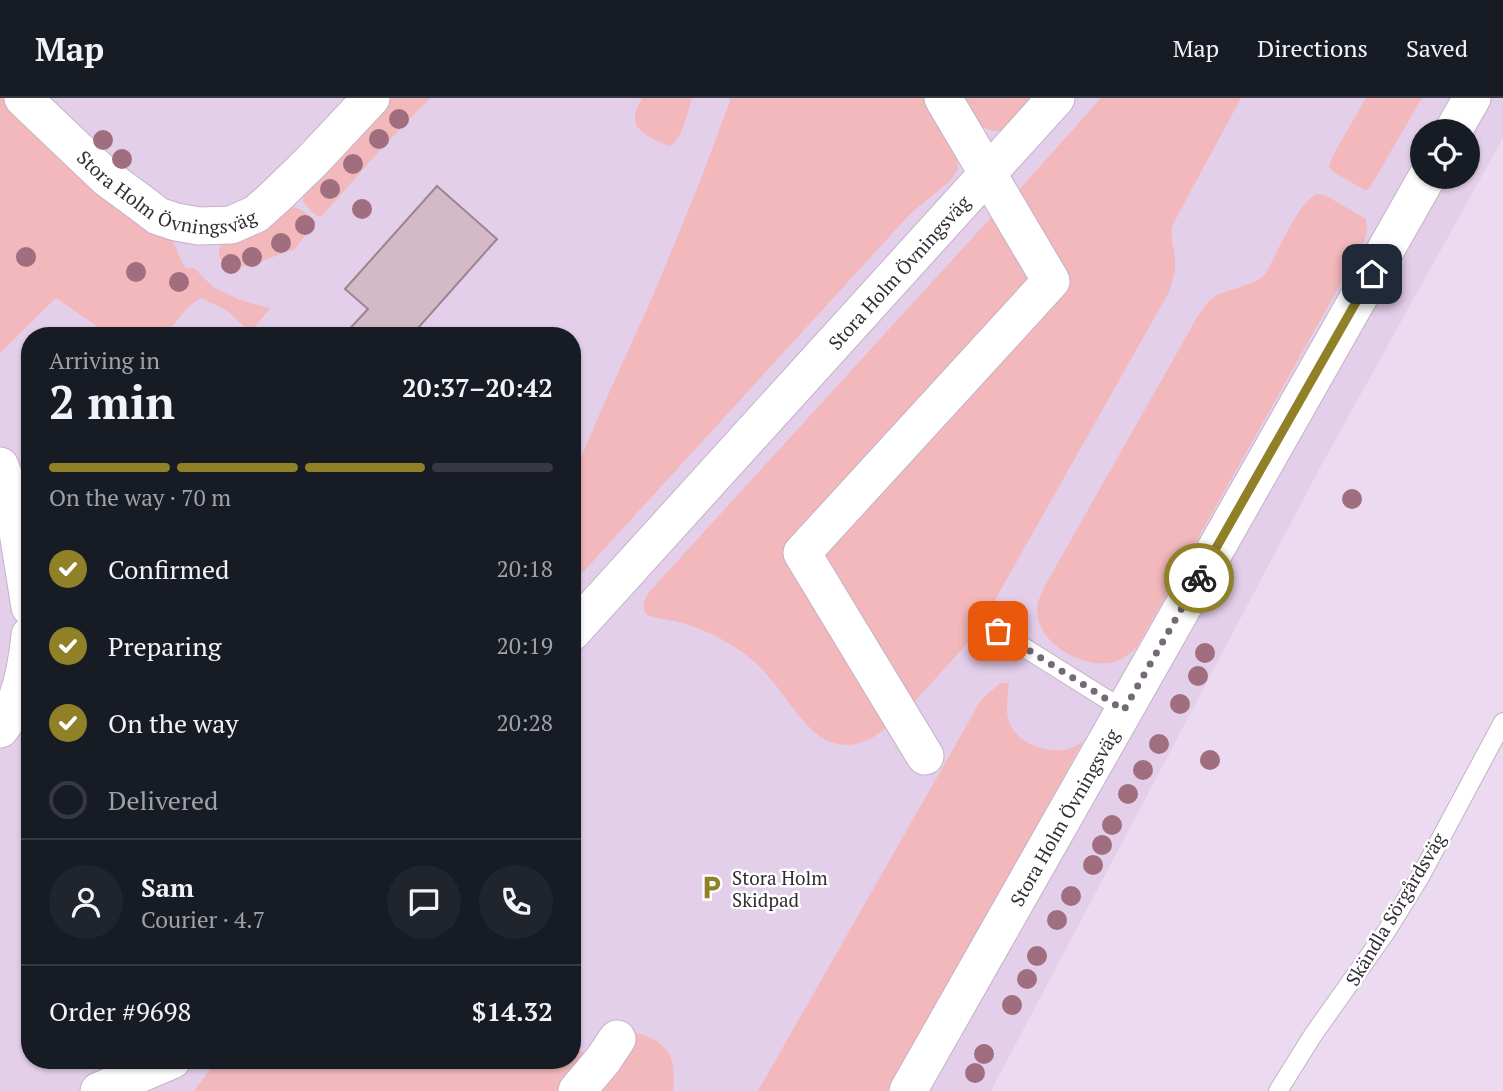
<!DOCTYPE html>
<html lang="en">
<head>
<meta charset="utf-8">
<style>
	body { margin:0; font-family:"PT Serif",serif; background:#20242c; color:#f1f3f6; height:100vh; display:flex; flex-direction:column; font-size:26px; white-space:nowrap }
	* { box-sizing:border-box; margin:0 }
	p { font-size:23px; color:#9ea1a6 }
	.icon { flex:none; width:38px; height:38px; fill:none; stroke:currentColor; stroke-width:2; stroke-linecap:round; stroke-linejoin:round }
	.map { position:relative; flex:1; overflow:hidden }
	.side { position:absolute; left:21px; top:229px; width:560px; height:742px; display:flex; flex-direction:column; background:#171b24; border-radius:28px; box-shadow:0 2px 5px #0004 }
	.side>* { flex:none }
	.controls { position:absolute; left:1410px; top:21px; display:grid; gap:14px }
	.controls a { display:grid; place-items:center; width:70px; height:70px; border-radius:50%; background:#171b24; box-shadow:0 2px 5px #0004; font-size:35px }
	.pin { position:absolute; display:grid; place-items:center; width:60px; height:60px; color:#fff; margin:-30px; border-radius:14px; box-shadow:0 4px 10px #0006 }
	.courier { position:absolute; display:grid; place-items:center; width:70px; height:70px; margin:-35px; border:5px solid #908027; border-radius:50%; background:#fff; color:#222; box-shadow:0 2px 9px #0007 }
	.head em { font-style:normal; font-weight:800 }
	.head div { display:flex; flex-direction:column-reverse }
	.head { display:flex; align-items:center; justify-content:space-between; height:119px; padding:0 28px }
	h1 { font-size:46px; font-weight:800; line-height:52px }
	.bar { display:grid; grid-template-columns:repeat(4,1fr); gap:10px 7px; align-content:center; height:84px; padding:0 28px }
	.bar i { height:9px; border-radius:5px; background:#363941 }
	.bar .selected { background:#908027 }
	.bar p { grid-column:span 4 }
	.line { display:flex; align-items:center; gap:18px; padding:0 28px; border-top:2px solid #363941 }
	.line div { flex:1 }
	.round { display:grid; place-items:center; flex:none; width:74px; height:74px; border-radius:37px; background:#20242c }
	ol { padding:0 28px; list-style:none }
	li { display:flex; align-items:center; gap:21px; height:77px }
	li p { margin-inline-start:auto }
	li .icon { padding:7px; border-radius:50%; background:#908027; color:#fff; stroke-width:4 }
	li:last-child { color:#9ea1a6 }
	li i { width:38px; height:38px; border:4px solid #363941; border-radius:50% }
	header { display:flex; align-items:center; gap:42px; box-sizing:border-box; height:98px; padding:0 35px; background:#171b24; border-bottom:2px solid #363941 }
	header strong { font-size:33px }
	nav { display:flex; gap:38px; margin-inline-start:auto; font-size:24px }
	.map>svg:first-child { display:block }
	.built { fill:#e4cfea; fill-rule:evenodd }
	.green { fill:#f3b8bb }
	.building { fill:#d4bac7; stroke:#9c8490; stroke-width:2 }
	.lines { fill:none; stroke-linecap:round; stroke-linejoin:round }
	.service-casing { stroke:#c2b2c7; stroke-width:20 }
	.minor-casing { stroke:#c2b2c7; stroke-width:39 }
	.service { stroke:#fff; stroke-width:18 }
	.minor { stroke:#fff; stroke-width:37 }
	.tree { fill:#a06e7f }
	.done { stroke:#746a76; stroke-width:7; stroke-dasharray:0 12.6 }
	.route { stroke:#908027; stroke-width:9 }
	.labels { text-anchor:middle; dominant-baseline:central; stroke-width:5; stroke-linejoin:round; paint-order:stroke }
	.street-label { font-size:19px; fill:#332d35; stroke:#fff }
	.poi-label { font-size:19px; fill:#332d35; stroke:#fff; text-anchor:start }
</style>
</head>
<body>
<header>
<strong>Map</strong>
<nav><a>Map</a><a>Directions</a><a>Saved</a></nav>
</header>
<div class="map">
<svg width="1503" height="993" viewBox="0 0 1503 993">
	<rect width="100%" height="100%" fill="#ecdbf0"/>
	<!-- built -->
	<path class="built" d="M0 0H1503V40L1322 366 991 993H0ZM1423 33H1468V79H1423ZM30 238H572V962H30Z"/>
	<!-- green -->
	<path class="green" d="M0 0H2L172 142C178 151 179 162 186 170H194L213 189 240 202 269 210 270 211 250 234 226 212 201 200C182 210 178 227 161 238H111L56 200 0 255Z
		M392 0H430L382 50 321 119 315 117 303 104 304 94 357 39Z
		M642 0H692C687 15 684 38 670 48 659 45 635 34 635 22 634 14 639 6 642 0Z
		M731 0H927L956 52 958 71 950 83 910 116 584 473 578 477 572 476V380L602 310 652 200 699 86Z
		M958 0H1027L1032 4 1003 32C981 38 969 15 958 0Z
		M1101 0H1241L1172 128C1170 142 1175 151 1175 164 1176 174 1172 184 1169 194L987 516 972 540 907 612 812 455 1048 201 1010 102Z
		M1366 0H1422L1369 91 1365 92 1335 75 1329 69 1333 57Z
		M1316 96 1325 97 1366 121 1367 134 1363 146 1137 549C1129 557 1120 564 1108 565 1079 569 1035 543 1037 510 1038 501 1043 492 1047 484L1199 216 1209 203 1217 197 1254 184 1264 178C1276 158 1297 106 1316 96Z
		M289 109C301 108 308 117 316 124L294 152C274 155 237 180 222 163 218 158 218 153 221 147L240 141Z
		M995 115 1037 177 795 455 895 621C869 649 836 659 807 627 787 606 774 580 751 561 729 543 701 529 674 523 664 521 656 520 647 517 640 509 645 500 650 493Z
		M1000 585H1009C1008 599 1004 615 1011 628 1021 647 1049 656 1069 651 1073 650 1079 646 1083 643L1055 695 887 993H758L981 602Z
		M636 935C669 943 677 960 673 993H584L624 944Z
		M572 952 591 955 569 993H194L216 963 572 962Z"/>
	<!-- building -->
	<path class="building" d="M437 88 497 141 411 238H343L368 211 345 191Z"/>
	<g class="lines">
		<defs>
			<path id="service" d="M998 533 1124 612
				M1278 993 1313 937 1386 834 1420 779 1503 624"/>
			<g id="minor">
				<path id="s1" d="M23 0 107 80 141 105 158 118 176 124 199 128 231 127 256 116 275 99 311 64 371 0"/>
				<path d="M1453 33 1472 0"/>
				<path d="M0 368 13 403 30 509"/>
				<path id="s2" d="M572 534 1056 0"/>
				<path d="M0 631C20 608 27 567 30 537"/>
				<path d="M925 658 802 455 1051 183 943 0"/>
				<path d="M99 993 172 962"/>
				<path d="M577 993 603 962 617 941"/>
				<path id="s3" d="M908 993 1427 79"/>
			</g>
		</defs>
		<!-- service casing -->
		<use href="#service" class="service-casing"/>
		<!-- minor casing -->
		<use href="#minor" class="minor-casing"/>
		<!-- service -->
		<use href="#service" class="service"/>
		<!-- minor -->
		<use href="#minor" class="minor"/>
	</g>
	<!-- trees -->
	<g class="tree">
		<circle cx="399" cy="21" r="10"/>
		<circle cx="379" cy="41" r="10"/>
		<circle cx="103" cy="42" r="10"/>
		<circle cx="122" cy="61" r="10"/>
		<circle cx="353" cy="66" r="10"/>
		<circle cx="330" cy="91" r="10"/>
		<circle cx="362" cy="111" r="10"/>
		<circle cx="305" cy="127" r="10"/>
		<circle cx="281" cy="145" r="10"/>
		<circle cx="26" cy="159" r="10"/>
		<circle cx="252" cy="159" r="10"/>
		<circle cx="231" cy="166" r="10"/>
		<circle cx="136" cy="174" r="10"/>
		<circle cx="179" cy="184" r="10"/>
		<circle cx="1352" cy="401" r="10"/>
		<circle cx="1205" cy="555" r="10"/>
		<circle cx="1198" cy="578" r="10"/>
		<circle cx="1180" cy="606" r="10"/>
		<circle cx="1159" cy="646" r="10"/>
		<circle cx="1210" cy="662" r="10"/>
		<circle cx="1143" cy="672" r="10"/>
		<circle cx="1128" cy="696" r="10"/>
		<circle cx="1112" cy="727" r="10"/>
		<circle cx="1102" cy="747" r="10"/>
		<circle cx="1093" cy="767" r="10"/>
		<circle cx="1071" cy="798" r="10"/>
		<circle cx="1057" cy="822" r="10"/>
		<circle cx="1037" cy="858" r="10"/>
		<circle cx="1027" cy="881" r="10"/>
		<circle cx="1012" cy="907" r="10"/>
		<circle cx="984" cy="956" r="10"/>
		<circle cx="975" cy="975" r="10"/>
	</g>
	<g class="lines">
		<!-- done -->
		<path class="done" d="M998 533 1124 612 1199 480"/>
		<!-- route -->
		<path class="route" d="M1199 480 1372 176"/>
	</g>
	<!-- icons -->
	<defs>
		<symbol id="parking-bare" viewBox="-9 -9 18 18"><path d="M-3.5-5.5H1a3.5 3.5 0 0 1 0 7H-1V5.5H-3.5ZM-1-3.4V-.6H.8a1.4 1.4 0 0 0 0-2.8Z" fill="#908027" stroke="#fff" stroke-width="2.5" paint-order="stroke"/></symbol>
	</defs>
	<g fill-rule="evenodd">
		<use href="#parking-bare" x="694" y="772" width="35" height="35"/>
	</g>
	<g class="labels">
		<!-- street labels -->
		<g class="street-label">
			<text stroke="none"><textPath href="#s1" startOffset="180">Stora Holm Övningsväg</textPath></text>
			<text stroke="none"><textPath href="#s2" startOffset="486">Stora Holm Övningsväg</textPath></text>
			<text stroke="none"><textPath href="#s3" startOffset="315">Stora Holm Övningsväg</textPath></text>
			<text transform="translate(1395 811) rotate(-59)">Skändla Sörgårdsväg</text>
		</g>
		<!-- poi labels -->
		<g class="poi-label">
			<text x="732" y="779">Stora Holm<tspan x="732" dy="22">Skidpad</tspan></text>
		</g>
	</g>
</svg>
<div class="controls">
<a><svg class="icon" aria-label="locate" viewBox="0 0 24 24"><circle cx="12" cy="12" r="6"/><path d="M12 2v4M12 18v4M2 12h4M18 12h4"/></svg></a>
</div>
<div class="pin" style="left:998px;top:533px;background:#ea580c"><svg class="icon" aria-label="bag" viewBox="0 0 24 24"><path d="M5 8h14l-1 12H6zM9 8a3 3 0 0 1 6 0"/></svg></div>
<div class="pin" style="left:1372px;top:176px;background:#1f2937"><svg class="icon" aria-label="home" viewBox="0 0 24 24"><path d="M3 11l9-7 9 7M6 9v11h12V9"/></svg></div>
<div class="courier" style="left:1199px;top:480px"><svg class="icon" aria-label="bike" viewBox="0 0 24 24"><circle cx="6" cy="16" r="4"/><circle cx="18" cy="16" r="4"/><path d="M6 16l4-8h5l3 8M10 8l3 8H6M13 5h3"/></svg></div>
<section class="side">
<div class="head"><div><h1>2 min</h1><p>Arriving in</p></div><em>20:37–20:42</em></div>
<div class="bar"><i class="selected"></i><i class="selected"></i><i class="selected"></i><i></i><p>On the way · 70 m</p></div>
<ol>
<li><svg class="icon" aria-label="check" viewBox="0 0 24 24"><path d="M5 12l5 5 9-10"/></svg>Confirmed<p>20:18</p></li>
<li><svg class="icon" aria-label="check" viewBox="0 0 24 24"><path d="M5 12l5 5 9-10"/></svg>Preparing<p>20:19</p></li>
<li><svg class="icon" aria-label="check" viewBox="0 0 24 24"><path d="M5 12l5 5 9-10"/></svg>On the way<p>20:28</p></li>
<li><i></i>Delivered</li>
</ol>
<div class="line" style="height:126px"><a class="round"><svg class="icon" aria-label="person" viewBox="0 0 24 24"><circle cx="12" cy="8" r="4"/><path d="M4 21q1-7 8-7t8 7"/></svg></a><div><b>Sam</b><p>Courier · 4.7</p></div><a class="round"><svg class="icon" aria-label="chat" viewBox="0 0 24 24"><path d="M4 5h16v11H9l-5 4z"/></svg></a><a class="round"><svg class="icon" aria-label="phone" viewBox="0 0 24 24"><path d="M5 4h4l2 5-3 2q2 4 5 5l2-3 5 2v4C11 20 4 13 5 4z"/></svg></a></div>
<div class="line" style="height:91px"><div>Order #9698</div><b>$14.32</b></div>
</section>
</div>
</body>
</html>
